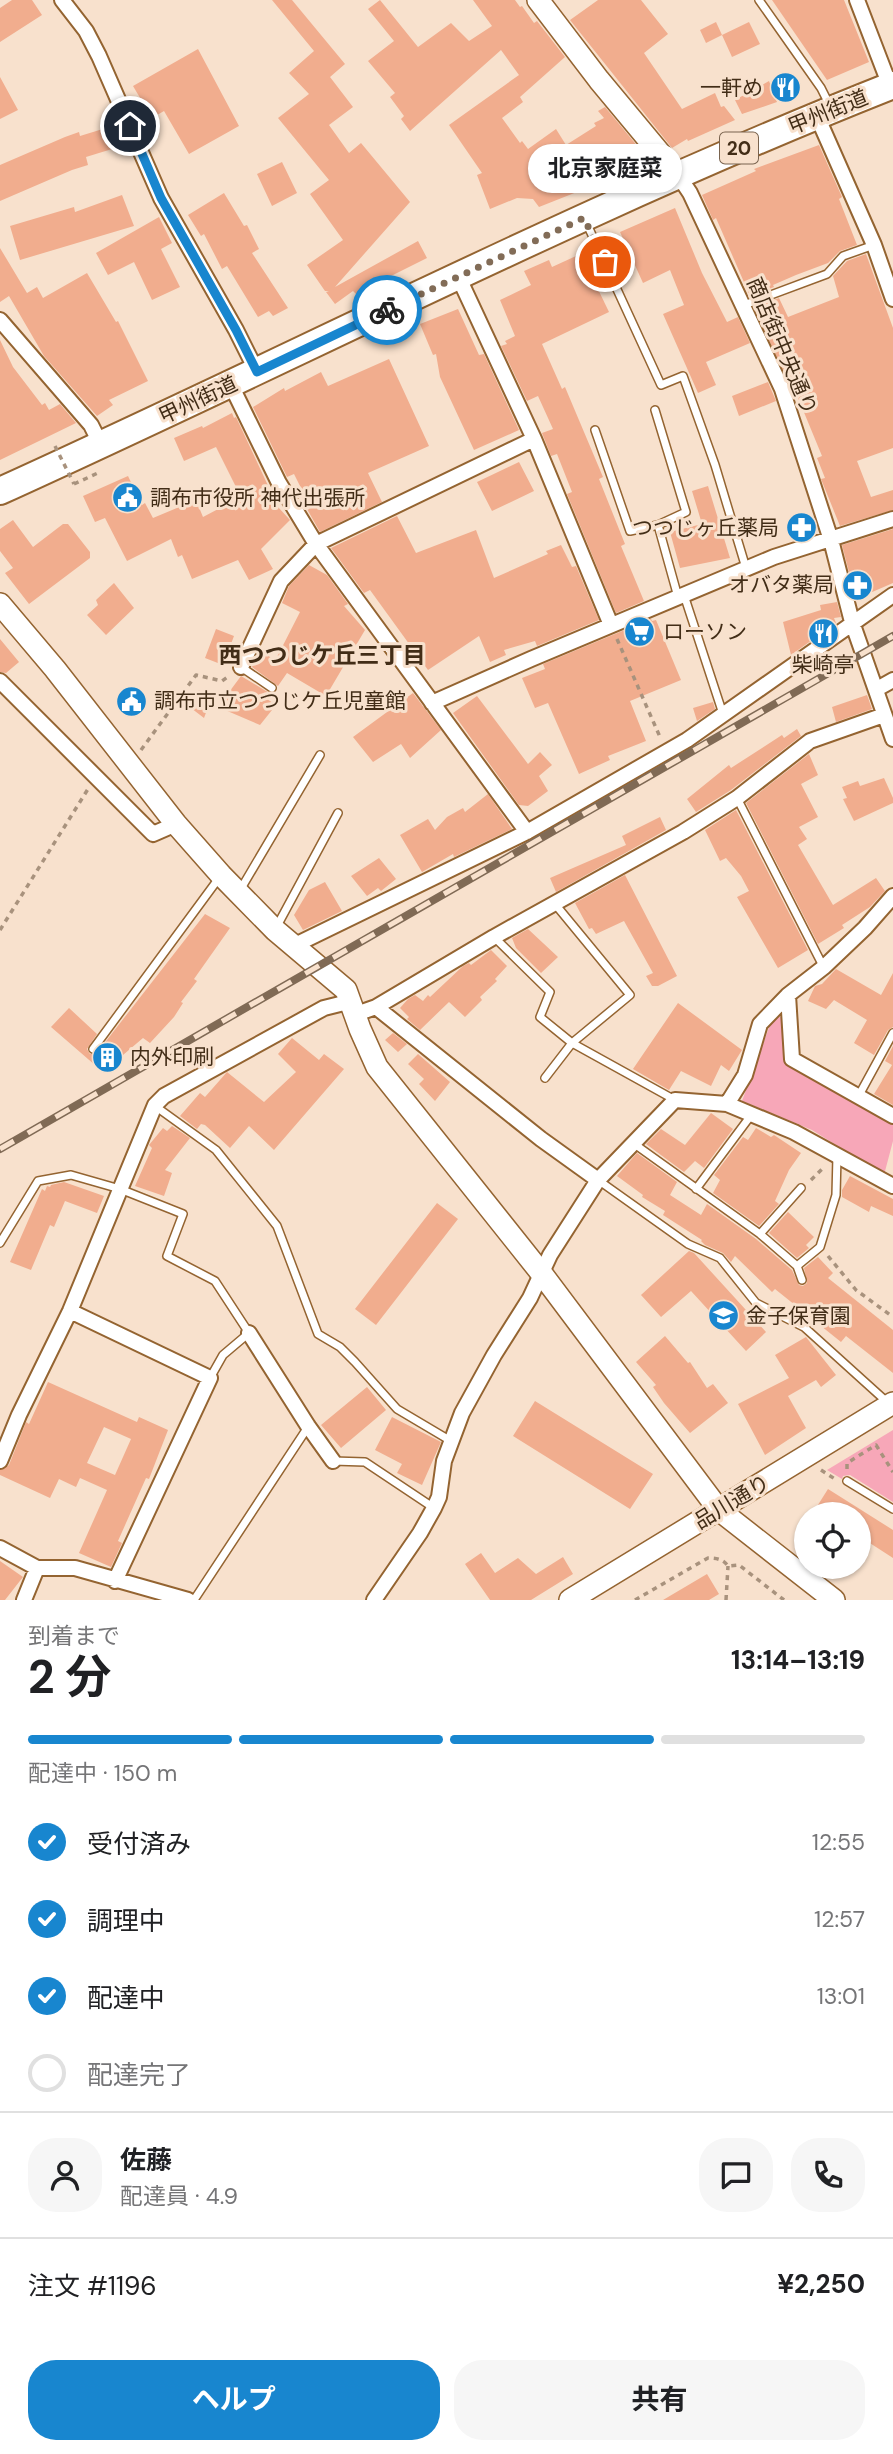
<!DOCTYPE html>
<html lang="ja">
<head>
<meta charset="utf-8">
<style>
	body { margin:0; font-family:"DM Sans","Noto Sans JP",sans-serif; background:#f6f6f6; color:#202124; height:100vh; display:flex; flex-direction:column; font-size:26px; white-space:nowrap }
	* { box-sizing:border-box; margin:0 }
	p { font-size:23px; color:#757577 }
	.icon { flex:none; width:38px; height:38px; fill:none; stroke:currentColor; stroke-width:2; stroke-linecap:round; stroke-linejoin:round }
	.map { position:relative; height:1600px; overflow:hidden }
	.drawer { display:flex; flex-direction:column; background:#fff; flex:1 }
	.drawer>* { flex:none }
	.buttons { position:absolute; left:794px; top:1502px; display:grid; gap:14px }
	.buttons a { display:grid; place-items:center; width:77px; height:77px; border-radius:50%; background:#fff; box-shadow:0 2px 5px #0004; font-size:35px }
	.pin { position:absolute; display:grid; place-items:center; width:60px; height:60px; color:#fff; margin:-30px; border:4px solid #fff; border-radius:50%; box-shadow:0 2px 7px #0007 }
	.courier { position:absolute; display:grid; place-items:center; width:70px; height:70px; margin:-35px; border:5px solid #1886cf; border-radius:50%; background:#fff; color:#222; box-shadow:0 2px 9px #0007 }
	.bubble { position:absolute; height:49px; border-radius:24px; background:#fff; box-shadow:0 2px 5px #0004; font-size:23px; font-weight:700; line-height:49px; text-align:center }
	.head em { font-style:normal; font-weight:700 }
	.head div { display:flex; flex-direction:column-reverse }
	.head { display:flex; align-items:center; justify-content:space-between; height:119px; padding:0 28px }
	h1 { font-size:46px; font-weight:700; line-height:52px }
	.bar { display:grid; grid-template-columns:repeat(4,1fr); gap:10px 7px; align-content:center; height:84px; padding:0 28px }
	.bar i { height:9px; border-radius:5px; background:#e0e0e0 }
	.bar .selected { background:#1886cf }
	.bar p { grid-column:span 4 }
	.line { display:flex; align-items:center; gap:18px; padding:0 28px; border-top:2px solid #e0e0e0 }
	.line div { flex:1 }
	.round { display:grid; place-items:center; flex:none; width:74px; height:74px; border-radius:28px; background:#f6f6f6 }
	ol { padding:0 28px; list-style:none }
	li { display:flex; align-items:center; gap:21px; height:77px }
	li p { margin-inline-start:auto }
	li .icon { padding:7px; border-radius:50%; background:#1886cf; color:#fff; stroke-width:4 }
	li:last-child { color:#757577 }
	li i { width:38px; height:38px; border:4px solid #e0e0e0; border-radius:50% }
	.cta { display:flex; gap:14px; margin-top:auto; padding:14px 28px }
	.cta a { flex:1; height:80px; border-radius:28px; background:#1886cf; color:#fff; font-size:28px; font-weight:700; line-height:80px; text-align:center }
	.cta a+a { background:#f6f6f6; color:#202124 }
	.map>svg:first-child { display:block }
	.green { fill:#f7a7b8 }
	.building { fill:#f1ad8e; fill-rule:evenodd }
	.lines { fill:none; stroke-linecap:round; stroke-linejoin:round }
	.lane-casing { stroke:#946431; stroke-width:10 }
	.street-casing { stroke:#946431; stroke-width:18 }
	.secondary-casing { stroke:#946431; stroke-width:24 }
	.highway-casing { stroke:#946431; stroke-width:30 }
	.path { stroke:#a8927d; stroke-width:3.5; stroke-dasharray:5 5; stroke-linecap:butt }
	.lane { stroke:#fff; stroke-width:7 }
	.street { stroke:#fff; stroke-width:14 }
	.secondary { stroke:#fff; stroke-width:21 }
	.highway { stroke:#fff; stroke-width:26 }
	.rail-casing { stroke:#806a55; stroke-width:8 }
	.rail { stroke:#f8e1cd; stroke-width:5; stroke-dasharray:16; stroke-linecap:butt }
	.path-bridge { stroke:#a8927d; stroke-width:3.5; stroke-dasharray:5 5; stroke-linecap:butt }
	.done { stroke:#826c57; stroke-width:7; stroke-dasharray:0 12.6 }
	.route { stroke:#1886cf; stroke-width:9 }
	.labels { text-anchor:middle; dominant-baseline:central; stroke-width:6; stroke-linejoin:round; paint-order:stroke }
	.shield { fill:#f8e1cd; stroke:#79634e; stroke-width:2 }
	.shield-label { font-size:19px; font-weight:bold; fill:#422d17 }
	.poi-label { font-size:21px; fill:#422d17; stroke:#f8e1cd; text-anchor:start }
	.street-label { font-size:21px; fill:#422d17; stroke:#f8e1cd }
	.neighbourhood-label { font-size:23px; font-weight:bold; fill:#422d17; stroke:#f8e1cd }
</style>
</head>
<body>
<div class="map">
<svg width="893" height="1600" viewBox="0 0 893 1600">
	<rect width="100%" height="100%" fill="#f8e1cd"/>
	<!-- green -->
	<path class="green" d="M774 1014 785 1019 787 1063 893 1124V1141L884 1175 812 1130 742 1101Z
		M893 1430V1502L850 1475 843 1476 842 1479 827 1470Z"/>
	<!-- building -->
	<path class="building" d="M12 0H32L42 15 0 42V8Z
		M272 0H292L345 64 330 77 353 107 329 125 349 153 361 143 410 202 335 287 418 241 427 258 383 280 380 277 357 295 353 291 335 304 326 292 329 291H325L307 265 343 240 310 194 329 180 278 118 309 94 289 73 314 51Z
		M380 0 418 47 451 23 469 41 492 26 473 0H515L520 7 522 6 534 23 537 21 565 57 520 97 523 102 502 118 520 143 522 141 528 149 556 129 566 145 596 126 594 123 604 118 598 111 605 107 644 154 629 161 627 167 615 175 612 173 592 186 539 207 533 199 517 198 490 209 477 175 482 173 449 125 519 75 501 50 410 131 401 119 404 116 390 97 395 93 368 61 394 41 368 9Z
		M598 0H641L668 34 644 53 682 109 715 93 721 107 724 106 735 120 688 141 687 139 672 148 570 20Z
		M772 0H844L869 62 827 80Z
		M716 22 722 35 706 43 700 30Z
		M749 22 760 44 732 57 722 35Z
		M198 49 239 126 189 154 164 111 152 118 133 86Z
		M0 77 18 110 0 119Z
		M769 81 777 102 742 114 735 100Z
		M106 128 112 149 86 157 88 165 72 170 0 201V165L65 137 79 132 80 136Z
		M819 145 842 197 839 199 857 245 840 251 828 263 796 275 773 285 774 287 750 296 716 218 713 220 702 195 756 171 754 169Z
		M282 162 297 193 272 206 257 174Z
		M224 193 244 226 247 225 259 249 252 253 288 308 273 316 269 311 258 317 227 266 222 269 204 234 201 236 188 215Z
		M122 195 134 226 20 260 10 226 74 207 75 212Z
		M675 208 702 273 727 322 738 317 750 343 706 362 716 385 698 393 663 314 684 305 670 270 643 283 620 232Z
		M159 217 172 243 161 249 180 287 152 300 134 262 108 275 96 253Z
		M0 248 27 293 37 287 43 298 87 273 116 322 118 321 148 381 109 400 113 405 97 416 44 356 9 296 0 302Z
		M587 251 601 281 595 283 609 312 542 344 562 389 565 387 603 477 599 479 625 544 621 546 644 601 616 613 567 494 572 492 557 454 551 456 542 433 553 429 538 396 527 401 501 346 507 344 505 341 515 336 500 300 531 285 524 271 549 260 552 267Z
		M866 254 893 328V448L857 461 871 497 893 490V510L840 526 821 479 825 478 817 458 822 456 796 393 794 394 754 308 779 298 788 317 839 297 833 276 847 261Z
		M458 309 479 355 484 354 519 430 474 450 440 377 436 354 433 355 420 324Z
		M0 340 13 367 42 405 45 403 49 410 60 404 76 423 0 460Z
		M389 359 429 446 368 473 382 502 320 532 307 509 311 508 294 474 287 477 253 407 284 388 285 391 321 372 328 386Z
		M768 382 776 401 739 416 732 396Z
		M232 413 234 418 236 417 278 507 290 520 261 549 273 569 249 580 238 560 192 579 182 555 178 557 171 539 127 561 105 518 95 522 83 496 128 476 142 505 145 503 153 518 196 500 203 517 241 497 216 447 184 461 174 438 202 426 203 428Z
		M519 462 534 491 492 511 477 482Z
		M708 486 730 558 680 568 670 532 702 524 692 491Z
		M397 516 416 553 476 530 494 578 548 554 546 551 561 545 572 567 576 566 599 620 537 646 535 641 504 650 506 655 490 662 479 636 428 670 370 590 364 593 331 548Z
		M13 520 33 547 63 524H68L90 552V558L29 604 5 573 13 568 0 551V529Z
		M893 529V583L856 599 842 545Z
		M309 565 327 575 348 604 344 606 365 630 326 696 287 673 278 686 252 667 261 650 275 661 300 612 282 603 289 586Z
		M114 583 134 608 106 635 87 615 98 605 96 600Z
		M837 602 841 617 834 618 836 623 791 655 783 622 821 610 820 605Z
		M651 619 652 621 656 620 681 680 630 701 646 741 608 756 610 760 579 774 548 703 535 708 522 678 545 669 543 664Z
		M216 629 234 636 223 665 205 658Z
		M0 639 19 662 6 673 0 672Z
		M241 676 271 694 267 699 276 705 260 725 218 707Z
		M199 690 211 699 204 718 187 705Z
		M413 693 441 730 410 758 401 744 373 762 353 737Z
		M867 695 872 709 836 722 832 707Z
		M477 696 528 764 540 752 552 765 539 776 548 791 528 806 519 805 453 713Z
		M713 702 715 709 697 721 693 708Z
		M797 729 801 736 731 790 696 812 687 799 729 765 731 768 782 735 784 738Z
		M809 754 818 775 801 784 818 817 799 827 807 839 798 845 833 905 876 878 885 891 870 907 842 925 844 928 818 944 746 803Z
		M884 778 893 798V803L854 821 843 799 847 798 842 787 858 781 860 786Z
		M488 794 512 829 454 857 453 854 422 872 400 835 428 819 435 830 447 817 463 808 465 812Z
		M736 810 808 950 778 968 737 897 749 891 741 876 726 858 720 861 705 830Z
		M660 817 666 830 556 892 550 878 626 845 622 836Z
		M379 858 396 879 381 891 378 888 367 896 351 876Z
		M625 875 677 976 658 986H652L646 976 653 973 624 921 596 934 592 928 589 929 575 903Z
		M325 882 342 911 303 930 294 915 309 890Z
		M205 914 230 928 194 979 197 981 181 1002 183 1003 174 1017 150 1043 143 1038 103 1072 51 1027 69 1008 97 1034 87 1049 90 1054H96Z
		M528 929 558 957 541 973 516 948 512 938Z
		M491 950 507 966 495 979 497 981 480 997 482 1000 465 1017 449 1002 420 1030 407 1019 409 1017 400 1008 408 999 415 995 423 1001 428 995 430 997 463 966 469 963 471 965Z
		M836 969 881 995 893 973V1027L888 1030 874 1055 854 1043 867 1020 834 1000 826 1009 808 1001 815 986 822 984Z
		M678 1003 742 1050 729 1071 721 1065 711 1086 681 1071 669 1090 633 1069Z
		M393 1033 407 1044 398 1052 385 1040Z
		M292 1038 319 1060 324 1054 344 1069 274 1150 249 1126 230 1148 205 1125 201 1124 197 1129 180 1116 200 1093 205 1097 227 1072 264 1102 296 1072 278 1054Z
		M893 1046V1105L874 1094 892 1065 885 1061Z
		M418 1054 450 1082 435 1101 419 1084 424 1079 408 1064Z
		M711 1113 733 1129 704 1168 695 1161 684 1172 646 1144 661 1129 685 1145Z
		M172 1126 190 1138 165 1170 172 1173 164 1196 135 1186 152 1148 149 1145 163 1128 167 1131Z
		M756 1128 771 1137 774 1135 801 1153 789 1170 775 1201 779 1204 759 1226 713 1193 720 1180 714 1175 743 1137 748 1140Z
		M637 1153 677 1182 670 1195 701 1215 707 1204 756 1239 792 1270 799 1285 803 1286 807 1283 804 1268 818 1257 833 1273 828 1278 893 1330V1373L846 1336 841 1342 775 1289 772 1292 735 1256 731 1262 723 1253 705 1245 701 1241 702 1240 663 1215 665 1211 642 1197 643 1195 617 1176Z
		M850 1176 893 1199V1216L871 1206 869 1212 842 1197V1190Z
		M64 1182 104 1196 97 1213 65 1201 54 1227 50 1225 31 1270 10 1262 42 1189 45 1191 47 1186 50 1187 51 1185Z
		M437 1203 458 1219 376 1325 355 1309Z
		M788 1212 814 1237 806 1245 809 1248 797 1258 769 1233Z
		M689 1251 694 1253 766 1332 746 1351 691 1291 661 1317 641 1295Z
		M665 1336 688 1363 690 1362 707 1388 713 1384 728 1403 690 1433 664 1403 653 1387 656 1385 636 1362Z
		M806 1337 836 1375 821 1387 816 1380 788 1396 806 1428 765 1455 738 1404 789 1378 775 1355Z
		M48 1382 137 1422 139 1417 168 1430 149 1479 146 1478 118 1541 122 1543 111 1567 79 1553 107 1490 80 1478 76 1487 59 1479 50 1498 0 1475V1470L9 1465 26 1422 29 1424ZM104 1427 131 1439 115 1475 87 1463Z
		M367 1387 386 1410 341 1448 321 1425Z
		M535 1401 653 1474 630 1509 513 1436Z
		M392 1417 441 1442 422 1485 397 1473 402 1464 375 1450Z
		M828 1489 893 1530V1558L859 1536V1514H825L816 1508Z
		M481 1553 495 1573 518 1558 536 1574 563 1557 573 1574 531 1600H490L465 1564Z
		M0 1561 23 1577 5 1600H0Z
		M707 1574 719 1594 709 1600H663Z"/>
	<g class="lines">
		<defs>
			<path id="lane" d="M759 0 821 88 830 106
				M586 222 661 385 683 376 715 465 746 568
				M744 305 827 274 843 256 874 245
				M655 410 686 512 658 525
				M595 430 630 531 658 525 678 597
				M684 595 723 714
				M241 667 272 688
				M737 798 823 966
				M239 892 320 755
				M277 926 338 813
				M494 937 550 992 540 1017 572 1043 675 1100
				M93 1049 219 878
				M545 1078 572 1043 630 995 555 904
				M858 1097 893 1033
				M155 1106 216 1150 277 1226 318 1334 340 1347 355 1362 397 1409 451 1441
				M633 1143 760 1234 797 1266 802 1280
				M598 1180 688 1244 720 1258 756 1303 804 1327 887 1402
				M696 1189 752 1114
				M760 1234 801 1188
				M0 1243 38 1181 71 1175 120 1189 183 1214 167 1256 215 1281 249 1333 223 1355 210 1378
				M797 1266 820 1247 836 1195 837 1156
				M333 1461 365 1462 434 1508
				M847 1481 893 1509
				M194 1600 308 1427"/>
			<path id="street" d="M62 0 86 31 99 56 161 198 236 330 257 372
				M857 0 890 86
				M817 116 874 245 893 299
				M678 175 690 193 782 389 831 540 852 622 893 739
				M458 276 534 439 611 625
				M0 320 91 425 101 445
				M231 385 279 483 316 544 527 832
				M241 667 281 581 316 544 534 439
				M0 681 153 834 176 824
				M877 689 893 680
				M432 703 531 659 774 557 893 519
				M293 946 527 832 687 740 893 595
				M788 995 792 1059 893 1116
				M376 1007 494 937 683 832 737 798 810 741 884 715
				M356 1014 376 1007 541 1139 598 1180
				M727 1104 745 1075 760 1024 788 995 824 967 865 928 893 896
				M70 1311 210 1378 115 1581
				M249 1333 308 1426 333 1461
				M0 1461 19 1415 70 1311 155 1105 164 1096 324 1008 352 1001
				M0 1548 37 1568 24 1600
				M37 1568H75L188 1600
				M374 1600 420 1533 434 1508 439 1497 444 1461 462 1413 494 1355 530 1298 550 1255 598 1180 675 1100 727 1104 794 1132 893 1186"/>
			<path id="secondary" d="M538 0 599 80 678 175
				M0 604 55 669 176 824 221 875 275 930 346 990 360 1029 377 1067 542 1274 719 1510 834 1600
				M570 1600 893 1403"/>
			<path id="highway" d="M0 491C298 356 589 205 893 85"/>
		</defs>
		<!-- lane casing -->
		<use href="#lane" class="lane-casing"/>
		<!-- street casing -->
		<use href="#street" class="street-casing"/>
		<!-- secondary casing -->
		<use href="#secondary" class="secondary-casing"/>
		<!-- highway casing -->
		<use href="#highway" class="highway-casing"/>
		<!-- path -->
		<path class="path" d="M74 484 100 472
			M617 639 660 737
			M141 750 196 675 222 681 229 676
			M0 930 88 789
			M811 1180 823 1168
			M828 1256 856 1290 893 1317
			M847 1469V1463L876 1445 893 1472
			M821 1470 835 1479
			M635 1600 708 1558C716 1558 723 1559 728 1566L739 1565 784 1600
			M726 1600 728 1566"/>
		<!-- lane -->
		<use href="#lane" class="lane"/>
		<!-- street -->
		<use href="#street" class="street"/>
		<!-- secondary -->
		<use href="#secondary" class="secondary"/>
		<!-- highway -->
		<use href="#highway" class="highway"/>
		<defs>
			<path id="rail" d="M0 1149 893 636"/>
		</defs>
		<!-- rail casing -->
		<use href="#rail" class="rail-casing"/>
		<!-- rail -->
		<use href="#rail" class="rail"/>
		<!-- path-bridge -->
		<path class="path-bridge" d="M55 446 74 484"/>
	</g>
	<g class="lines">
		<!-- done -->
		<path class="done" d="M387 310 584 218 605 262"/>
		<!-- route -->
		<path class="route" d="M130 126 161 198 236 330 257 372 387 310"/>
	</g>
	<!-- icons -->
	<defs>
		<symbol id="restaurant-disc" viewBox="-11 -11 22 22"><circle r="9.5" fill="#1886cf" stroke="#f8e1cd"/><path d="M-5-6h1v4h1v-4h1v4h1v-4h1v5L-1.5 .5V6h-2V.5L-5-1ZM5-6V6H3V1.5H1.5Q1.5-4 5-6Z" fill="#fff"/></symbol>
		<symbol id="civic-disc" viewBox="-11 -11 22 22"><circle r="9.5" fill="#1886cf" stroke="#f8e1cd"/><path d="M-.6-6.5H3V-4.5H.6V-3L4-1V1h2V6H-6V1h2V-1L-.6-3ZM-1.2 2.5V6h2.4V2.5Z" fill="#fff"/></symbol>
		<symbol id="pharmacy-disc" viewBox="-11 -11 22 22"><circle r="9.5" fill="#1886cf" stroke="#f8e1cd"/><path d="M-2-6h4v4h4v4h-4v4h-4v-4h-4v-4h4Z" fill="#fff"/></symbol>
		<symbol id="supermarket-disc" viewBox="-11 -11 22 22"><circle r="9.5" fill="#1886cf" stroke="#f8e1cd"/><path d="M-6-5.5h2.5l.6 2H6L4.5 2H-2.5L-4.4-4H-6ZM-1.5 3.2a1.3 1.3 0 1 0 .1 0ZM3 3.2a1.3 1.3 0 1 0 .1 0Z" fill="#fff"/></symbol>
		<symbol id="building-disc" viewBox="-11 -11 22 22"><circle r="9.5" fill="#1886cf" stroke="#f8e1cd"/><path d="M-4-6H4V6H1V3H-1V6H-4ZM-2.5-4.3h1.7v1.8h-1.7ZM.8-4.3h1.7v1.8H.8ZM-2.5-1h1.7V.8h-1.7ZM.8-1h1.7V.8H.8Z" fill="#fff"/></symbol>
		<symbol id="school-disc" viewBox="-11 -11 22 22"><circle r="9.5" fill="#1886cf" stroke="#f8e1cd"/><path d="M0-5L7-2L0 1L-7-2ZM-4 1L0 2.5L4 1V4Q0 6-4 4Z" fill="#fff"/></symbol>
	</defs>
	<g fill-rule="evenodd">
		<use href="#restaurant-disc" x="768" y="70" width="35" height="35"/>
		<use href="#civic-disc" x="110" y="480" width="35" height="35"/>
		<use href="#pharmacy-disc" x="784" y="510" width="35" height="35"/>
		<use href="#pharmacy-disc" x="840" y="568" width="35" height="35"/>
		<use href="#supermarket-disc" x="622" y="614" width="35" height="35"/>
		<use href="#restaurant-disc" x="806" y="616" width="35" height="35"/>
		<use href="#civic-disc" x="114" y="684" width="35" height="35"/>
		<use href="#building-disc" x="90" y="1040" width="35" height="35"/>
		<use href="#school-disc" x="706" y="1298" width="35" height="35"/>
	</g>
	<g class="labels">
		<!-- shield labels -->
		<rect class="shield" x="720" y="132.5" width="38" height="31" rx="5"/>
		<g class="shield-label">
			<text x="739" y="148">20</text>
		</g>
		<!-- poi labels -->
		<g class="poi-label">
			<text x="763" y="88" text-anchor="end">一軒め</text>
			<text x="150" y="498">調布市役所 神代出張所</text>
			<text x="779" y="528" text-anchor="end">つつじヶ丘薬局</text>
			<text x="834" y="585" text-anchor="end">オバタ薬局</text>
			<text x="663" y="632">ローソン</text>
			<text x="823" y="665" text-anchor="middle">柴崎亭</text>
			<text x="154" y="701">調布市立つつじケ丘児童館</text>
			<text x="130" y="1057">内外印刷</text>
			<text x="746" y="1316">金子保育園</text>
		</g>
		<!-- street labels -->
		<g class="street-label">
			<text transform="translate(828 112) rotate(-22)">甲州街道</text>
			<text transform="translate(782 346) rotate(67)">商店街中央通り</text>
			<text transform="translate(198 400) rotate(-25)">甲州街道</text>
			<text transform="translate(732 1502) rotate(-31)">品川通り</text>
		</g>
		<!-- neighbourhood labels -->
		<g class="neighbourhood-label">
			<text x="322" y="655">西つつじケ丘三丁目</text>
		</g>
	</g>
</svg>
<div class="buttons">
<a><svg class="icon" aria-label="locate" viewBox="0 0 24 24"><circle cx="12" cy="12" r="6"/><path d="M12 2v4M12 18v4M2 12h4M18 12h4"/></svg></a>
</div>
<div class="pin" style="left:605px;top:262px;background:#ea580c"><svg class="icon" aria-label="bag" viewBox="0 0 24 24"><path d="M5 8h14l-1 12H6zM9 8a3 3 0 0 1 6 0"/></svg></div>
<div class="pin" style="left:130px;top:126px;background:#1f2937"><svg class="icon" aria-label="home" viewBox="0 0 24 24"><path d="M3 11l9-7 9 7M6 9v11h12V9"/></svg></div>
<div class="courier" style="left:387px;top:310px"><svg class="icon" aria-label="bike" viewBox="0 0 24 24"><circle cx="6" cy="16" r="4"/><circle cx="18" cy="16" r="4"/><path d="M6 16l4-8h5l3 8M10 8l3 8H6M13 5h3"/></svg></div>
<div class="bubble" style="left:528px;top:144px;width:154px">北京家庭菜</div>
</div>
<section class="drawer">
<div class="head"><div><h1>2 分</h1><p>到着まで</p></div><em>13:14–13:19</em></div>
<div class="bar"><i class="selected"></i><i class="selected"></i><i class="selected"></i><i></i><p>配達中 · 150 m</p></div>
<ol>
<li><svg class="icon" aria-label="check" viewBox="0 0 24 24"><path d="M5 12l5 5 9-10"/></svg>受付済み<p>12:55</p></li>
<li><svg class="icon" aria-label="check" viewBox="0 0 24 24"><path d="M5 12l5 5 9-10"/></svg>調理中<p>12:57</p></li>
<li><svg class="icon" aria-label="check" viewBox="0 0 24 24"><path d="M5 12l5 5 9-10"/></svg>配達中<p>13:01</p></li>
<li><i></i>配達完了</li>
</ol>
<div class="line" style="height:126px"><a class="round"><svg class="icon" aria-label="person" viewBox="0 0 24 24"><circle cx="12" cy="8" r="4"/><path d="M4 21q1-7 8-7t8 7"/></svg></a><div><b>佐藤</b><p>配達員 · 4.9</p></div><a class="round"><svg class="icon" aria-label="chat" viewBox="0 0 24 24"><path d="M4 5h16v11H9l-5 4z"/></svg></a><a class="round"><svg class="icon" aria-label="phone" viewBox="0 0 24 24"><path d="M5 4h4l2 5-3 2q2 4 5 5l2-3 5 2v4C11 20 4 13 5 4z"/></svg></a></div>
<div class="line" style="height:91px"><div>注文 #1196</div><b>¥2,250</b></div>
<div class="cta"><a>ヘルプ</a><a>共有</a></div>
</section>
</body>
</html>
